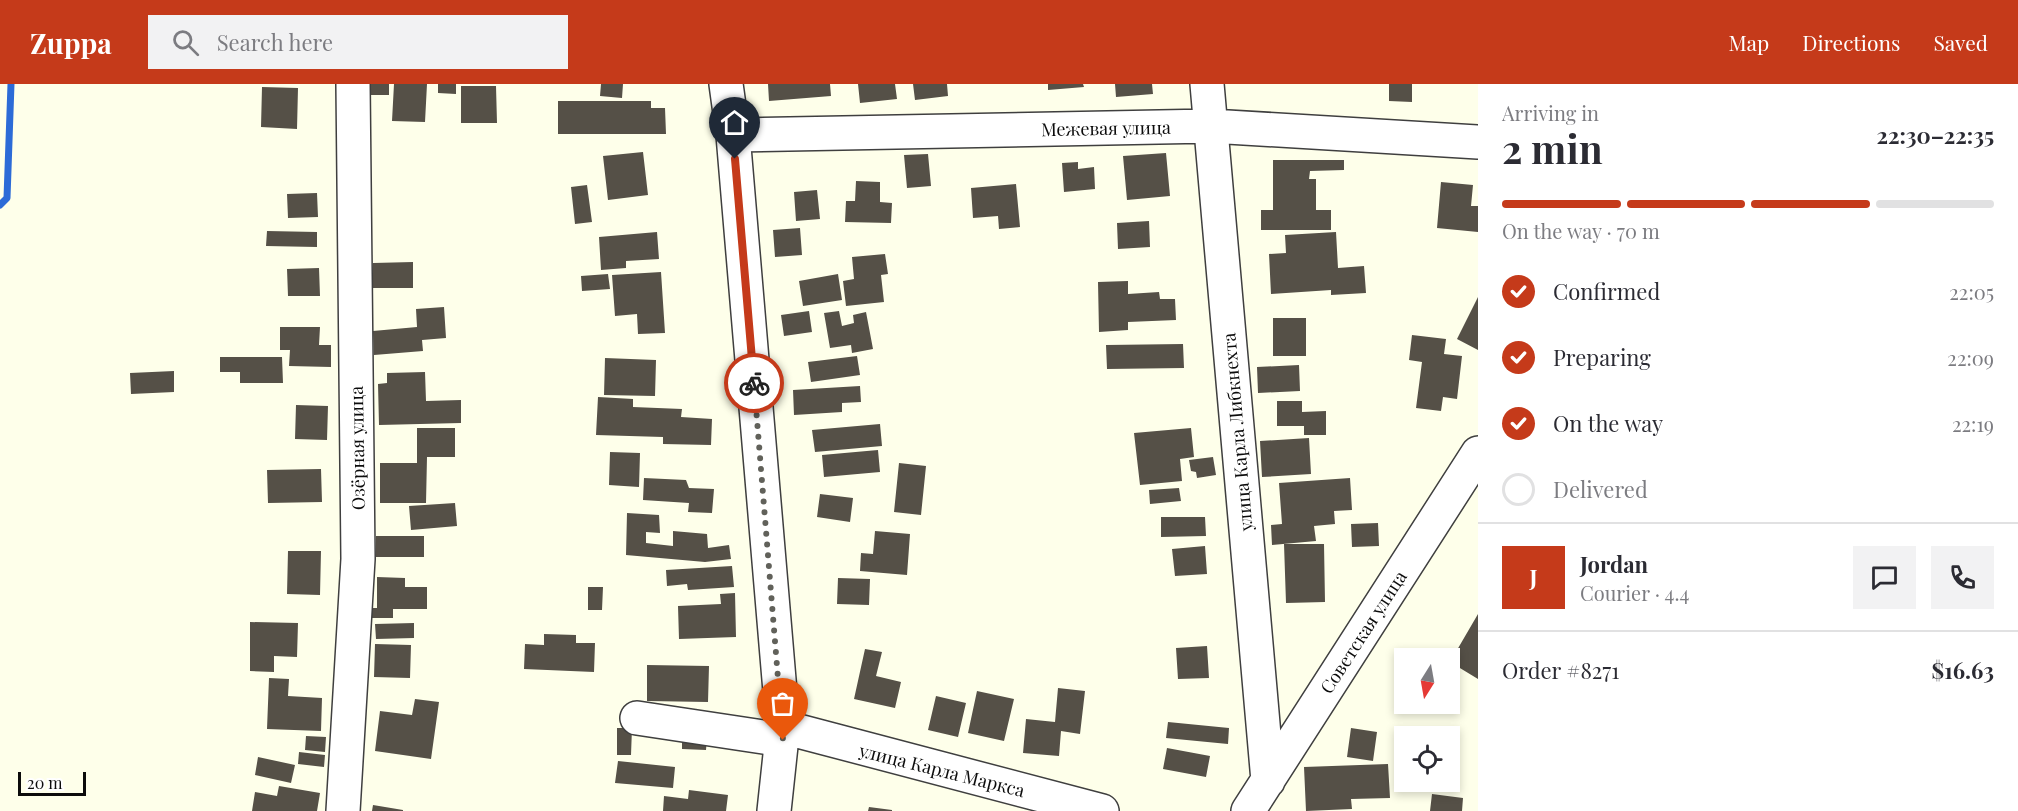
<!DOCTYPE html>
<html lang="en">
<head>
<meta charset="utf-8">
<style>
	body { margin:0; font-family:"Playfair Display",serif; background:#f2f2f3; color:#2b2b33; height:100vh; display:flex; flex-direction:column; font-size:22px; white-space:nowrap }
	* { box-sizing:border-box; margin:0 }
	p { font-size:20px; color:#7c7c81 }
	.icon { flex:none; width:33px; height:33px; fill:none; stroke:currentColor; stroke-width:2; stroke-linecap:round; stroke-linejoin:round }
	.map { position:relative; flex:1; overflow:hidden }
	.details { display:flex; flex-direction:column; background:#fff; width:540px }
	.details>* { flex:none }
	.needle { width:39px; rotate:191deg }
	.controls { position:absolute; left:1394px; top:564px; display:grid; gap:12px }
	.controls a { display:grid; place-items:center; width:66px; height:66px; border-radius:0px; background:#fff; box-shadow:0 3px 9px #0003; font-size:30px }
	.scale { position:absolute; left:18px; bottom:15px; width:68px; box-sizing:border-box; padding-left:6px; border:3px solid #0c0c0c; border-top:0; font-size:16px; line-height:21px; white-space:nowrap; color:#0c0c0c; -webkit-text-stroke:4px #fff; paint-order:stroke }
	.pin { position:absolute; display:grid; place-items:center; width:51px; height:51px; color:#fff; margin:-62px -26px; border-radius:50% 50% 50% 0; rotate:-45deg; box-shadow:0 0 6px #0007 }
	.pin .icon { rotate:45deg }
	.courier { position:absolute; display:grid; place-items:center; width:60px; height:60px; margin:-30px; border:4px solid #c53a1a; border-radius:50%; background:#fff; color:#222; box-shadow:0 2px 8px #0007 }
	.summary em { font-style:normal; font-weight:700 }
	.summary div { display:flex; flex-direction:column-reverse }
	.summary { display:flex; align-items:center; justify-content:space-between; height:102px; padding:0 24px }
	h1 { font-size:39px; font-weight:700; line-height:45px }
	.bar { display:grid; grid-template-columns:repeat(4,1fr); gap:9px 6px; align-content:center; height:72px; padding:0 24px }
	.bar i { height:8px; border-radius:4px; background:#e1e1e2 }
	.bar .selected { background:#c53a1a }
	.bar p { grid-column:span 4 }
	.line { display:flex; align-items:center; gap:15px; padding:0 24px; border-top:2px solid #e1e1e2 }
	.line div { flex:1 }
	.round { display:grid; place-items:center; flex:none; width:63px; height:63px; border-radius:0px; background:#f2f2f3 }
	ol { padding:0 24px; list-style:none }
	li { display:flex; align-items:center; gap:18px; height:66px }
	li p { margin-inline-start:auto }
	li .icon { padding:6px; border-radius:50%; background:#c53a1a; color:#fff; stroke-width:4 }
	li:last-child { color:#7c7c81 }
	li i { width:33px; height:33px; border:3px solid #e1e1e2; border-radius:50% }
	header { display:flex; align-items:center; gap:36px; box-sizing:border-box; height:84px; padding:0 30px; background:#c53a1a; color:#fff }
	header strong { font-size:28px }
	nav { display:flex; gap:33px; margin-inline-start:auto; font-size:21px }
	.search { width:420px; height:54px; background:#f2f2f3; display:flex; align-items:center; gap:15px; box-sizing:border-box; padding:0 21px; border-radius:0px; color:#7c7c81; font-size:22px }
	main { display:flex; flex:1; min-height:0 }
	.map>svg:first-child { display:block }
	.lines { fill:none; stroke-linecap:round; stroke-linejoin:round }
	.stream { stroke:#2c6bd7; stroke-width:7 }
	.building { fill:#555047 }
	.minor-casing { stroke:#3f3f3f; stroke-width:36 }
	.minor { stroke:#fff; stroke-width:33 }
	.done { stroke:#61615a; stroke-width:6; stroke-dasharray:0 10.8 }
	.route { stroke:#c53a1a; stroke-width:8 }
	.labels { text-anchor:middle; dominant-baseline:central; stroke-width:6; stroke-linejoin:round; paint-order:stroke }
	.street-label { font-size:18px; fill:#0c0c0c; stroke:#fff }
</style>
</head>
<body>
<header>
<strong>Zuppa</strong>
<div class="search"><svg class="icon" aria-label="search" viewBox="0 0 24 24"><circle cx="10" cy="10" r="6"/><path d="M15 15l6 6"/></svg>Search here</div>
<nav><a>Map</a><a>Directions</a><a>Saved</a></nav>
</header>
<main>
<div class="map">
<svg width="1478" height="727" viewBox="0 0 1478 727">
	<rect width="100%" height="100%" fill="#feffea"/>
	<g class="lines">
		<!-- stream -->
		<path class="stream" d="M0 121 7 114 11 0"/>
	</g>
	<!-- building -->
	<path class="building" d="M368 0H389V11H368Z
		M394 0H427L425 38 392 37Z
		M438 0H456V10L438 9Z
		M601 0H623L622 14 600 12Z
		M768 0H830L831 12 769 17Z
		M858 0H895L897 15 860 19Z
		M913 0H947L948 12 915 16Z
		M1048 0H1083L1084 3 1048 6Z
		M1115 0H1152L1153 10 1116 13Z
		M1389 0H1412V18L1389 17Z
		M461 2H496L497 39H461Z
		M262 3 298 4 297 45 261 43Z
		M558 17H651V24H665L666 50H558Z
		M643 68 648 111 608 116 603 72Z
		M1166 69 1170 112 1127 116 1123 72Z
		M928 70 931 102 907 104 904 71Z
		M1273 76H1344V86L1310 87 1309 95H1316V126H1331V146H1261V126H1273Z
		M1078 78V85L1094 83 1095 105 1064 108 1062 79Z
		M856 97 880 98V118L892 119 891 139 845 138 846 117H855Z
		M1441 98 1473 101 1471 122H1478V148L1437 144Z
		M1016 100 1020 143 999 145 998 132 973 134 971 104Z
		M587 101 592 138 575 140 571 103Z
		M817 106 820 135 796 137 794 108Z
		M317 109 318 133 288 134 287 110Z
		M1149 137 1150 163 1118 165 1117 139Z
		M800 144 802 171 775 173 773 146Z
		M267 147 317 148V163L266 162Z
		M657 148 659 175 626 177V184L601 186 599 153Z
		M1336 148 1338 184 1364 182 1366 209 1331 211V206L1271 210 1269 170 1286 169 1285 151Z
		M885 170 888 190 881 191 884 218 846 222 843 197 854 195 852 173Z
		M413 178V204H373V179Z
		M319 184 320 212H288L287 185Z
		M661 188 665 249 638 250 637 230 615 232 612 191Z
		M608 190 610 205 582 207 581 192Z
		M838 190 842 216 803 222 799 197Z
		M1128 197V210L1159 208 1160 215H1175L1176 236 1128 238V246L1099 248 1098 198Z
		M1478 213V266L1457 255Z
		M444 223 446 254 422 256 423 267 374 271 373 247 417 243 416 225Z
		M809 227 812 248 784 252 781 231Z
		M839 227 842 242 854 239 853 231 866 228 873 265 852 269 851 261 830 264 824 229Z
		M1273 234H1306V272H1273Z
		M280 243H320L319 261H331V283L289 282 290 266H280Z
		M1412 251 1446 255 1444 270 1462 272 1457 315 1443 313 1441 327 1416 324 1422 278 1409 276Z
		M1183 260 1184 284 1107 285 1106 261Z
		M857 272 860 291 811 298 808 278Z
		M220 273H282L283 299H240V288H220Z
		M605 274 656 276 655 312 604 311Z
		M1299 281 1300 307 1258 309 1257 283Z
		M174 287V308L131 310 130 289Z
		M425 288 426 317 461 316V339L379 341 378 300 387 299V289Z
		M860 302 861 318 842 319V328L794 331 793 306Z
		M598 313 633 315V323L682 325 681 333 712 335 711 361 663 360V353L596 351Z
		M1277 317H1302V328L1326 327V351H1304V342H1277Z
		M296 321 328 322 327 356 295 355Z
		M880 340 882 362 815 368 812 346Z
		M417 344H455V373H427L426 419H380V379H417Z
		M1191 344 1194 373 1180 375 1182 397 1140 401 1134 349Z
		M1309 354 1311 390 1262 393 1260 357Z
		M878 366 880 388 824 393 822 371Z
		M610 368 640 369 639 403 609 401Z
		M1213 373 1216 391 1197 394 1196 388 1191 387 1189 376Z
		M899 379 926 382 921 431 894 428Z
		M321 385 322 418 268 419 267 386Z
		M644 394 686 396 689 404 714 405 712 429 688 428 689 419 643 416Z
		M1350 394 1352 426 1334 427 1335 440 1314 442 1316 457 1272 461 1271 441 1282 440 1279 399Z
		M1179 404 1181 417 1150 420 1149 406Z
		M820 410 853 414 850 438 817 433Z
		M455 419 457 442 411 446 409 422Z
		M627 429 659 431 660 449 646 448V459L673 462V447L707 450 708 464 729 461 731 475 705 478 626 471Z
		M1161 433H1205L1206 452 1161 453Z
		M1378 439 1379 462 1352 463 1351 440Z
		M875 447 910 450 907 491 860 487 861 469 873 470Z
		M376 452H424V473H376Z
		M1284 460H1324L1325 518 1286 519Z
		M1205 462 1207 490 1175 492 1172 465Z
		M288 467H321L320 511 287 510Z
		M732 482 734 503 688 506 687 500 667 502 666 486Z
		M377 493 405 494V503H427V525H393V534H367V524H377Z
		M838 494 870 495 869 521 837 520Z
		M588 503H603L602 526H588Z
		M735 509 736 553 679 555 678 522 721 520 720 510Z
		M1478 530V595L1450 578Z
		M250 538 298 539 297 573 274 572V588L250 587Z
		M414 539V554L376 555 375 540Z
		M544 550 576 551V559H595L594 588 524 585 525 560 544 561Z
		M375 560 411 561 410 594 374 593Z
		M1207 562 1209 594 1178 595 1176 564Z
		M865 565 882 568 876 592 901 598 895 624 854 615Z
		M647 581 709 582 708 618 647 617Z
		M269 594 289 595 288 612 322 614 321 647 267 645Z
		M1058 604 1085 607 1080 650 1061 647 1059 672 1023 669 1026 635 1055 638Z
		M977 607 1014 615 1004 657 968 649Z
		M936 612 966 619 958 653 928 646Z
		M415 615 439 618 431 675 375 667 380 627 412 631Z
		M1168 638 1229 644 1228 660 1166 654Z
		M617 644H632L631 671H617Z
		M1351 644 1377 648 1373 677 1347 673Z
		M306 652 326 653 325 668 305 666Z
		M682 652 707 653 706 666 682 665Z
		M1167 664 1210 672 1206 693 1163 685Z
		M299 668 325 671 324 683 298 680Z
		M258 673 295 681 291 699 255 691Z
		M618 677 675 683 673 704 615 699Z
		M1388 680 1390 714 1351 715 1352 725 1306 727 1304 683Z
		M279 702 320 709 317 727H252L255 708 277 712Z
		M689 706 728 711 726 727H663L664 712 688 715Z
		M1432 710 1463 714 1462 727H1430Z
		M373 721 403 726V727H372Z
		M869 723 892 726V727H868Z"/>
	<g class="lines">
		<defs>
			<path id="minor" d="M726 0 733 51 783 643 774 727
				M1207 0 1268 697
				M733 51 1211 42 1478 58
				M637 634 783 656
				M783 643 1102 727
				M343 727 358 475 353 0
				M1248 727 1478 369"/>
		</defs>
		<!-- minor casing -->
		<use href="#minor" class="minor-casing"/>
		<!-- minor -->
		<use href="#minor" class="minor"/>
	</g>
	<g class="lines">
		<!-- done -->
		<path class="done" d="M754 299 783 656"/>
		<!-- route -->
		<path class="route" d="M735 75 754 299"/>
	</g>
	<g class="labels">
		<!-- street labels -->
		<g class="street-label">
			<text transform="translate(1106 44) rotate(-1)">Межевая улица</text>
			<text transform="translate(1237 348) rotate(-95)">улица Карла Либкнехта</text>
			<text transform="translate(357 364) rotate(-91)">Озёрная улица</text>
			<text transform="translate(1363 548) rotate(-57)">Советская улица</text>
			<text transform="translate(942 686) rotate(14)">улица Карла Маркса</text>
		</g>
	</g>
</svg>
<div class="controls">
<a><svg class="needle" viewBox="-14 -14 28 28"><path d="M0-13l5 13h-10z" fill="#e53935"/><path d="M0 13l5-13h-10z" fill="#7c7c81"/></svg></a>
<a><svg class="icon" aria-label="locate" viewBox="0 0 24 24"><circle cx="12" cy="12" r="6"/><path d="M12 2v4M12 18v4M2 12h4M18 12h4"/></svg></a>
</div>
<div class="scale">20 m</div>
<div class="pin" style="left:783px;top:656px;background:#ea580c"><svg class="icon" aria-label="bag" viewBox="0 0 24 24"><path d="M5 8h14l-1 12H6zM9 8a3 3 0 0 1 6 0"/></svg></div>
<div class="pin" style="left:735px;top:75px;background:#1f2937"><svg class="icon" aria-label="home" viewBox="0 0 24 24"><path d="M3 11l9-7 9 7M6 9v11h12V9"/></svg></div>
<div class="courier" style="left:754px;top:299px"><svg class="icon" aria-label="bike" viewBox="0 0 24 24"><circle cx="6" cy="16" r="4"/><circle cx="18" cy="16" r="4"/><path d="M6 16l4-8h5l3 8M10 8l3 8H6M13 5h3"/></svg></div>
</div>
<section class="details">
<div class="summary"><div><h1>2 min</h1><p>Arriving in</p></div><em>22:30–22:35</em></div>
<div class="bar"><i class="selected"></i><i class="selected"></i><i class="selected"></i><i></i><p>On the way · 70 m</p></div>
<ol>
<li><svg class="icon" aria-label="check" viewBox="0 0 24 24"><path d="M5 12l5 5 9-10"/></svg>Confirmed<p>22:05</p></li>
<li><svg class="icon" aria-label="check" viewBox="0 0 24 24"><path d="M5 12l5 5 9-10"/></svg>Preparing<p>22:09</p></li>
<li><svg class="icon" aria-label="check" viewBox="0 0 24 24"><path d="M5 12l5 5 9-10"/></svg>On the way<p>22:19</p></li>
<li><i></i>Delivered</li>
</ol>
<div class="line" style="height:108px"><b class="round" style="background:#c53a1a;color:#fff">J</b><div><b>Jordan</b><p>Courier · 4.4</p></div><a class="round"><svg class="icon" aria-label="chat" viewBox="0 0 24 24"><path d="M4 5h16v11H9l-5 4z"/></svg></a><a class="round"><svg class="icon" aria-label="phone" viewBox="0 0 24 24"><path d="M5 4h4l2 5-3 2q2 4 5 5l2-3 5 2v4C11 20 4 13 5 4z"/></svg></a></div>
<div class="line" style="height:78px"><div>Order #8271</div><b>$16.63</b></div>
</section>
</main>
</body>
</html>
